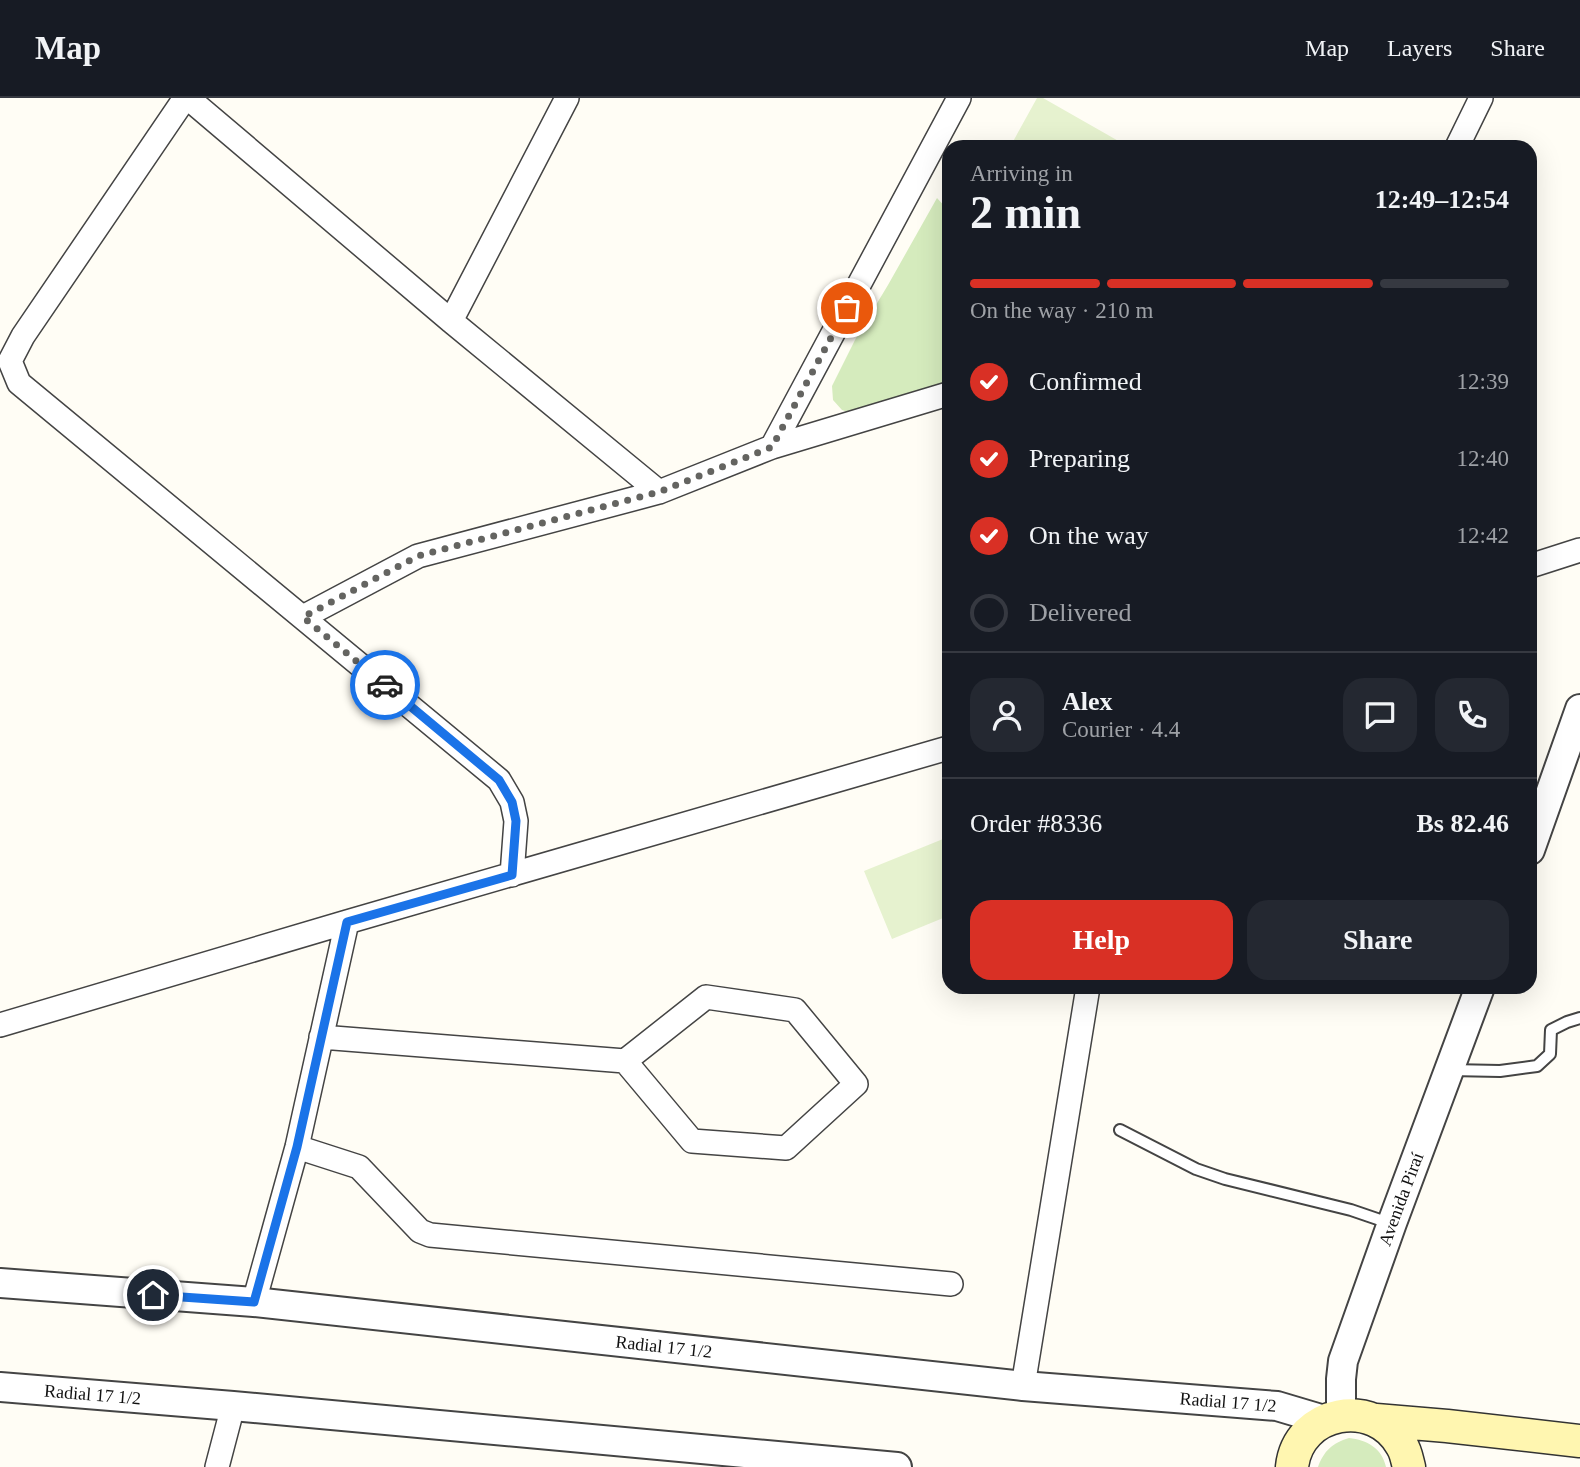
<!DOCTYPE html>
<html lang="en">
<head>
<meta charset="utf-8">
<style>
	body { margin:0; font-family:Georgia,serif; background:#242831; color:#f1f3f6; height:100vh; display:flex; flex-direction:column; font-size:26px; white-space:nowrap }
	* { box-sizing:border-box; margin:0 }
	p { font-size:23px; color:#9ea1a6 }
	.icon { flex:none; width:38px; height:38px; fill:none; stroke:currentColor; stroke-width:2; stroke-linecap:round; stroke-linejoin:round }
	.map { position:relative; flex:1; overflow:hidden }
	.sheet { position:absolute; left:942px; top:42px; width:595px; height:854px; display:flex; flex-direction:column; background:#171b24; border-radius:21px; box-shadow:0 7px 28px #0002 }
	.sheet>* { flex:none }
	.pin { position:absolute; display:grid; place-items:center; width:60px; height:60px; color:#fff; margin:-30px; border:4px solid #fff; border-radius:50%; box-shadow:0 2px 7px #0007 }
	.courier { position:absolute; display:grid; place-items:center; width:70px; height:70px; margin:-35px; border:5px solid #1a73e8; border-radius:50%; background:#fff; color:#222; box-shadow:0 2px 9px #0007 }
	.head em { font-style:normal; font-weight:800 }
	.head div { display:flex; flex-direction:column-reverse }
	.head { display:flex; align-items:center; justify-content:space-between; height:119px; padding:0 28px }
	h1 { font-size:46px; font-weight:800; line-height:52px }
	.bar { display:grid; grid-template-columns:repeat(4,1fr); gap:10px 7px; align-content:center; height:84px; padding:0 28px }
	.bar i { height:9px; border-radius:5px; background:#363941 }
	.bar .on { background:#d93025 }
	.bar p { grid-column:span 4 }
	.line { display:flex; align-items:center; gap:18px; padding:0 28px; border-top:2px solid #363941 }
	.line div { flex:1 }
	.round { display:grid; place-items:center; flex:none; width:74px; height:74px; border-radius:21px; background:#242831 }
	ol { padding:0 28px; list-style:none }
	li { display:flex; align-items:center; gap:21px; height:77px }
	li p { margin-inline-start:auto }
	li .icon { padding:7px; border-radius:50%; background:#d93025; color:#fff; stroke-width:4 }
	li:last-child { color:#9ea1a6 }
	li i { width:38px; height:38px; border:4px solid #363941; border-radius:50% }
	.cta { display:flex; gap:14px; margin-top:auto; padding:14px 28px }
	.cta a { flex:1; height:80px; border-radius:21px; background:#d93025; color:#fff; font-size:28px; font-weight:800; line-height:80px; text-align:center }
	.cta a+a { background:#242831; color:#f1f3f6 }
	header { display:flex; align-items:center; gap:42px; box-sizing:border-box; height:98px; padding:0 35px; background:#171b24; border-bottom:2px solid #363941 }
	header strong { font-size:33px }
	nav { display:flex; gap:38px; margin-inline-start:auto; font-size:24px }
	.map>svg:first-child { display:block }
	.green { fill:#d5ebbd }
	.pitch { fill:#e6f2cf }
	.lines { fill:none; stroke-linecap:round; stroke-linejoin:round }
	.service-casing { stroke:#444; stroke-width:14 }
	.minor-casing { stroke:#444; stroke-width:26 }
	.tertiary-casing { stroke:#444; stroke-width:32 }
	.secondary-casing { stroke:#333; stroke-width:35 }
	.service { stroke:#fff; stroke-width:10 }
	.minor { stroke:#fff; stroke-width:23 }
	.tertiary { stroke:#fff; stroke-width:28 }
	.secondary { stroke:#fff6b0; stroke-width:32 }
	.done { stroke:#646461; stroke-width:7; stroke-dasharray:0 12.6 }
	.route { stroke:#1a73e8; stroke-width:9 }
	.labels { text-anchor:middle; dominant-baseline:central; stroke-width:7; stroke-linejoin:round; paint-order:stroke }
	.street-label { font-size:18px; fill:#111; stroke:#fff }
</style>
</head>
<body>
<header>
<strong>Map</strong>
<nav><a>Map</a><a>Layers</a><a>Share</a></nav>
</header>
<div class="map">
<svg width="1580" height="1369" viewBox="0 0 1580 1369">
	<rect width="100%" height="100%" fill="#fffdf5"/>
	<!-- green -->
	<path class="green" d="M937 100 948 112V291L854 316 842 312 833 302 832 288 856 240 888 187Z
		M1349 1340C1367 1342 1382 1350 1386 1369H1318C1324 1353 1332 1345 1349 1340Z"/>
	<!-- pitch -->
	<path class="pitch" d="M1037 0H1043L1129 49H1010Z
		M948 739V818L892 841 864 773Z"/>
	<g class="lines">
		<defs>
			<path id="service" d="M1450 972 1500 973 1537 968 1550 956 1551 932 1567 924 1580 920
				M1120 1032 1196 1071 1225 1081 1351 1112 1389 1125"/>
			<path id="minor" d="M185 0 23 238 10 263 19 285 499 682 512 704 516 723 512 777
				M188 0 451 223 659 394
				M1457 49 1481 0
				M451 223 567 0
				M772 349 959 0
				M1530 468 1580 452
				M303 519 418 458 659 394 772 349 948 296
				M0 927 347 824 948 650
				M321 939 625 963 706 899 795 912 856 986 786 1050 692 1043 625 963
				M297 1049 359 1069 420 1133 430 1137 951 1186
				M254 1204 297 1049 347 824
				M1023 1288 1088 889
				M217 1369 233 1308"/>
			<g id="tertiary">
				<path d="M1530 752 1580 611"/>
				<path id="s1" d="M0 1185 254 1204 1023 1288 1277 1308 1324 1322"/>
				<path id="s2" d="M0 1289 233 1308 897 1369"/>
				<path id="s3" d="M1341 1317V1281L1343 1263 1392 1125 1480 889"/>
			</g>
			<path id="secondary" d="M1376 1322 1447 1328 1580 1343
				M1292 1369C1298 1312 1375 1298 1402 1348 1406 1354 1407 1362 1409 1369"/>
		</defs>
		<!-- service casing -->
		<use href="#service" class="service-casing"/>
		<!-- minor casing -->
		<use href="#minor" class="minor-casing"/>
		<!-- tertiary casing -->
		<use href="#tertiary" class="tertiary-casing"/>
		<!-- secondary casing -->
		<use href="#secondary" class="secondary-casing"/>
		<!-- service -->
		<use href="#service" class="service"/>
		<!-- minor -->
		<use href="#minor" class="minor"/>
		<!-- tertiary -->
		<use href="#tertiary" class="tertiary"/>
		<!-- secondary -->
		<use href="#secondary" class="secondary"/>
	</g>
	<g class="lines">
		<!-- done -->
		<path class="done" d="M385 587 303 519 418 458 659 394 772 349 847 210"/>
		<!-- route -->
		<path class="route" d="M153 1197 254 1204 297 1049 347 824 512 777 516 723 512 704 499 682 385 587"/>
	</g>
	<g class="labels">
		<!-- street labels -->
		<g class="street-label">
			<text stroke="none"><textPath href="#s3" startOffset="226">Avenida Piraí</textPath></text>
			<text stroke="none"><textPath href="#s1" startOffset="667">Radial 17 1/2</textPath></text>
			<text stroke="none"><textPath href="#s2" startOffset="93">Radial 17 1/2</textPath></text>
			<text stroke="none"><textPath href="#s1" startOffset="1234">Radial 17 1/2</textPath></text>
		</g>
	</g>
</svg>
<div class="pin" style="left:847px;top:210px;background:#ea580c"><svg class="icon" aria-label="bag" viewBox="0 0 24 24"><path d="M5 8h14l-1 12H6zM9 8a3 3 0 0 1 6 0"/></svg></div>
<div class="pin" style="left:153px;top:1197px;background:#1f2937"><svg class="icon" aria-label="home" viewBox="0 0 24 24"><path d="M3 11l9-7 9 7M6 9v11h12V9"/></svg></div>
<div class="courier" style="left:385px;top:587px"><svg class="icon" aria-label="car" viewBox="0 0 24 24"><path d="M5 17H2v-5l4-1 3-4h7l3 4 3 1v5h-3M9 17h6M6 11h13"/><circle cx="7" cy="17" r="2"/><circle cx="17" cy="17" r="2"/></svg></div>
<section class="sheet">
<div class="head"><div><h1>2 min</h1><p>Arriving in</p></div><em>12:49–12:54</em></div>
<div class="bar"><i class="on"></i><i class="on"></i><i class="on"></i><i></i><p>On the way · 210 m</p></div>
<ol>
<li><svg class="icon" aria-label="check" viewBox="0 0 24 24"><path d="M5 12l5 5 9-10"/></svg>Confirmed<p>12:39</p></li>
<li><svg class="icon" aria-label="check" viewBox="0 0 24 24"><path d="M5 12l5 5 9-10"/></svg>Preparing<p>12:40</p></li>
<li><svg class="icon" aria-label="check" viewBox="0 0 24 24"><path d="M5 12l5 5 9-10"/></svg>On the way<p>12:42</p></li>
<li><i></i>Delivered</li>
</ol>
<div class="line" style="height:126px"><a class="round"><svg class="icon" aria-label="person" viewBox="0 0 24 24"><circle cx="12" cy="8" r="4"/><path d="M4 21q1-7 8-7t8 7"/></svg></a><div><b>Alex</b><p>Courier · 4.4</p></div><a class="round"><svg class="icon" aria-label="chat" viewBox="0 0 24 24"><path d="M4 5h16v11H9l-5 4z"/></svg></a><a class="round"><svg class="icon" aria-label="phone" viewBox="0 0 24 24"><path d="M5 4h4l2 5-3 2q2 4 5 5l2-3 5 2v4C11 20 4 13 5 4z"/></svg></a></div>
<div class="line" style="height:91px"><div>Order #8336</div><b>Bs 82.46</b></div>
<div class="cta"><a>Help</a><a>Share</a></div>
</section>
</div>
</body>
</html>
